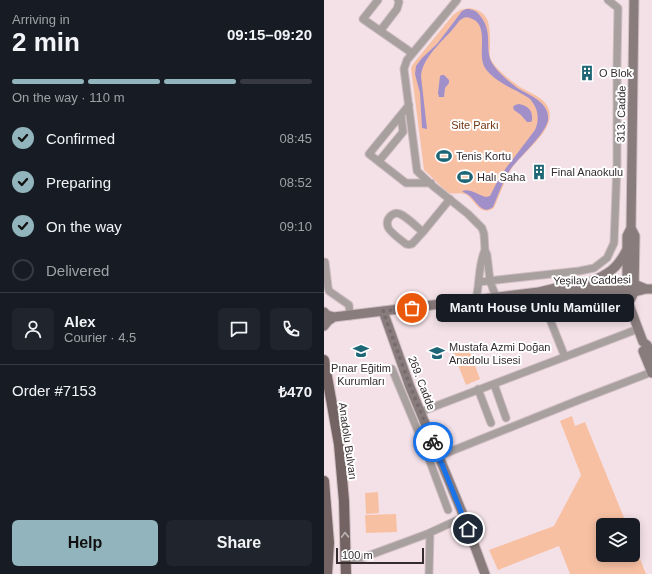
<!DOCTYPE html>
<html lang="en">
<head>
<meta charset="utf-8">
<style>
	body { margin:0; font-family:Helvetica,sans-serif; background:#20242c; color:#f1f3f6; height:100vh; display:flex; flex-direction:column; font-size:15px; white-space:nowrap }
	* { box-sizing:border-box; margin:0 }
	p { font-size:13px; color:#9ea1a6 }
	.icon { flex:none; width:22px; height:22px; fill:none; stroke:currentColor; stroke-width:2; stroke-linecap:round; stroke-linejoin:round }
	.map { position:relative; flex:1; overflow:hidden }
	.panel { display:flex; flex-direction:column; background:#171b24; width:324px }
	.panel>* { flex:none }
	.tools { position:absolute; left:272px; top:518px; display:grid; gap:8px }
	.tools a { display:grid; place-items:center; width:44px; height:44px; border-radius:6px; background:#171b24; box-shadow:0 2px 10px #0003; font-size:20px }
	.scale { position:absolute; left:12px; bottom:10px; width:88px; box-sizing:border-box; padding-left:4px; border:2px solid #342c2f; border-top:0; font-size:11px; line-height:14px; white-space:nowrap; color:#342c2f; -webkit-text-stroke:3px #fff; paint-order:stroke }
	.pin { position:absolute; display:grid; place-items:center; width:34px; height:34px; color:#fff; margin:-17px; border:2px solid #fff; border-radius:50%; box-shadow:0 1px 4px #0007 }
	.courier { position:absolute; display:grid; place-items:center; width:40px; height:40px; margin:-20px; border:3px solid #1a73e8; border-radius:50%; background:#fff; color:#222; box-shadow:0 1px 5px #0007 }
	.bubble { position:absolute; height:28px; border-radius:6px; background:#171b24; box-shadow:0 2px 10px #0003; font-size:13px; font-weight:800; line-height:28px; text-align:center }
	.overview em { font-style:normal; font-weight:800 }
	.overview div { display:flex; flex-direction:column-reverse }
	.overview { display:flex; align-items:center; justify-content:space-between; height:68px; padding:0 12px }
	h1 { font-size:26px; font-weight:800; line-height:30px }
	.bar { display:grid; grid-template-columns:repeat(4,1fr); gap:6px 4px; align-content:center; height:48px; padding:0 12px }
	.bar i { height:5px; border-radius:3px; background:#363941 }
	.bar .selected { background:#92b4bc }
	.bar p { grid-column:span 4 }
	.line { display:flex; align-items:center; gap:10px; padding:0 12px; border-top:1px solid #363941 }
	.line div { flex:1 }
	.round { display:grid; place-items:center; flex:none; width:42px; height:42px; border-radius:6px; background:#20242c }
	ol { padding:0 12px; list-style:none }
	li { display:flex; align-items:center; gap:12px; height:44px }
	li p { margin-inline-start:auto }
	li .icon { padding:4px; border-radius:50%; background:#92b4bc; color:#111; stroke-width:4 }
	li:last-child { color:#9ea1a6 }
	li i { width:22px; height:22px; border:2px solid #363941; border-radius:50% }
	.action { display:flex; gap:8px; margin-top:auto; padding:8px 12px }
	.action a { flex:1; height:46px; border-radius:6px; background:#92b4bc; color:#111; font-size:16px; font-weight:800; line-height:46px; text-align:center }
	.action a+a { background:#20242c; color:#f1f3f6 }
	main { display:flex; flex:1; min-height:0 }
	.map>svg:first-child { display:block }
	.green { fill:#f7c0a3 }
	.water { fill:#a18fca }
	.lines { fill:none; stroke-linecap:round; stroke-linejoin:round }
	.street-casing { stroke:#cebdc3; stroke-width:9 }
	.secondary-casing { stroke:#cebdc3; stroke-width:11 }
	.primary-casing { stroke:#cebdc3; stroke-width:12 }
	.street { stroke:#a89f9f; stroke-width:7 }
	.secondary { stroke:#897c7c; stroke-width:9 }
	.primary { stroke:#736463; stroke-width:10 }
	.oneway { stroke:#b9b2b1 }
	.done { stroke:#776b70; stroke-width:4; stroke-dasharray:0 7.2 }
	.route { stroke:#1a73e8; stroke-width:5 }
	.labels { text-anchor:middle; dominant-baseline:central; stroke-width:4; stroke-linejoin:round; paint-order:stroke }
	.poi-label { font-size:11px; fill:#342c2f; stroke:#fff; text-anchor:start }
	.street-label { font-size:11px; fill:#342c2f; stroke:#fff }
	.park-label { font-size:11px; fill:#703713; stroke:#fff }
</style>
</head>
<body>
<main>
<section class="panel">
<div class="overview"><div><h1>2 min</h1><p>Arriving in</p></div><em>09:15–09:20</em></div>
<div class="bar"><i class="selected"></i><i class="selected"></i><i class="selected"></i><i></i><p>On the way · 110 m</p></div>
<ol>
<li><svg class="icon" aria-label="check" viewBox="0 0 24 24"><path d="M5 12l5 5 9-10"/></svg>Confirmed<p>08:45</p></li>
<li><svg class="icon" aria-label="check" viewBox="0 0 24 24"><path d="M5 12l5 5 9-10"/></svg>Preparing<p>08:52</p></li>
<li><svg class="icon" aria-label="check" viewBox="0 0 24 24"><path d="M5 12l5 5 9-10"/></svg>On the way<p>09:10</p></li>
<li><i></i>Delivered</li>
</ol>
<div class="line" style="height:72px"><a class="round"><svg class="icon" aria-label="person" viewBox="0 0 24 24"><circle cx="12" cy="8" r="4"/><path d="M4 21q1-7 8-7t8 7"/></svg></a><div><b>Alex</b><p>Courier · 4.5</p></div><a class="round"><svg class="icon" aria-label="chat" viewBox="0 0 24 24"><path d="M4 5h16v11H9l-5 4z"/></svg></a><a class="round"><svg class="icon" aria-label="phone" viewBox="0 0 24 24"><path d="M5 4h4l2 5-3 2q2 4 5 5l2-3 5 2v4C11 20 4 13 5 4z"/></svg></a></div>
<div class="line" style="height:52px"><div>Order #7153</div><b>₺470</b></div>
<div class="action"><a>Help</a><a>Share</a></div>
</section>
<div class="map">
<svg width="328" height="574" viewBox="0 0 328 574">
	<rect width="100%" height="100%" fill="#f4e1e8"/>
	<!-- green -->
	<path class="green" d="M145 8C167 11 166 27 166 45 166 49 165 53 166 57 169 67 187 81 196 87 209 95 230 100 225 121 220 139 196 155 186 171 180 183 175 196 170 208 156 217 152 202 143 195 136 191 130 195 125 193 121 191 104 173 100 170L87 68 89 64 129 15 136 10Z
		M143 344 156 379 142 385 128 350Z
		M248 416 251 426 261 422 303 525H279V555H309V541L322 574H246L235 546 174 570 165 550 230 526 257 475 236 421Z
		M54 492 55 513 42 514 41 493Z
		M72 514 73 532 42 533 41 515Z"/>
	<!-- water -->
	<path class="water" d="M142 9C149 9 153 11 157 17 170 33 159 52 170 66 176 74 184 81 192 87 203 95 226 101 224 120 222 134 194 158 186 170 179 180 174 196 169 207 158 215 154 203 146 196 144 194 140 193 138 191 146 188 154 195 162 197L166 196 173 182 182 168 211 130C216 119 214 108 206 99 203 96 197 94 193 91 182 86 168 78 161 68 152 54 167 24 146 18 142 16 139 18 135 21 124 38 99 54 97 76L103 129 98 128 96 93 91 74 92 66 98 58 113 44 123 31 138 11Z
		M118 75H120L125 80V83L121 88 120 97H115L114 93 116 76Z
		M195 104C205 106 209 111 208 121L206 122H203L197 115 190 110 189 107 191 105Z"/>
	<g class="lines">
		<defs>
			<path id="street" d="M54 0 39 19 88 53
				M133 0 83 60 80 69 93 171 109 186 144 214 158 228 160 234 161 250 163 255 166 281 172 297
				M56 31 73 9 75 2 74 0
				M85 105 45 154 82 183H107
				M55 161 79 132 77 115
				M99 232 88 244C86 244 85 245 82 244 78 241 65 231 64 227 61 219 69 211 76 214 83 217 93 227 99 232L126 199
				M1 262 4 287 5 291 25 305 26 316
				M155 282 255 271 270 268 283 258 290 243 293 164V64L294 8 284 0
				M215 292 241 357
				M152 299C156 283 154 265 161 250
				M68 369 99 443 124 510
				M170 384 182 418
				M154 389 167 423
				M96 412 314 329
				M115 456 255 400 328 372
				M22 559 38 558 103 534 140 517
				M105 574 106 533"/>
			<path id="secondary" d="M307 228 303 236V288L305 303 307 310 319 342 323 345 328 357
				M266 282C284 274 293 269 302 251
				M228 293 310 292 322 289H328
				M305 303 310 292 311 236 307 228 310 0
				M59 311 86 387 140 517 161 574
				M0 312 3 315 10 317
				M0 326 4 321 10 317 215 292 240 286 262 284H310L322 289
				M319 351 328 373"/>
			<path id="primary" d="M0 360 15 444 20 501 22 574
				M0 481 5 543 3 574"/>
		</defs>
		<!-- street casing -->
		<use href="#street" class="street-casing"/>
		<!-- secondary casing -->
		<use href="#secondary" class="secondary-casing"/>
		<!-- primary casing -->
		<use href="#primary" class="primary-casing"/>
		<!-- street -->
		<use href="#street" class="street"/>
		<!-- secondary -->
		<use href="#secondary" class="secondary"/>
		<!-- primary -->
		<use href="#primary" class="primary"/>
	</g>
	<!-- one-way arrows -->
	<defs><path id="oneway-chevron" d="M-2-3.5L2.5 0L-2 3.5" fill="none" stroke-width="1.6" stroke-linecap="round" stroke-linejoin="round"/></defs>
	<use class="oneway" href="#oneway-chevron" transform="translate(21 535) rotate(-92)"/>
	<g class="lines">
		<!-- done -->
		<path class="done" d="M88 308 59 311 86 386 109 442"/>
		<!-- route -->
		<path class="route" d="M109 442 144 529"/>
	</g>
	<!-- icons -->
	<defs>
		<symbol id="building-bare" viewBox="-9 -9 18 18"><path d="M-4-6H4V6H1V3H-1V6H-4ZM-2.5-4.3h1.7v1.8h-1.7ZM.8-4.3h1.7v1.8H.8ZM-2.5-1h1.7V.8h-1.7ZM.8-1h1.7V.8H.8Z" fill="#1e6675" stroke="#fff" stroke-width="2.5" paint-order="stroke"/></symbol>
		<symbol id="stadium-bare" viewBox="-9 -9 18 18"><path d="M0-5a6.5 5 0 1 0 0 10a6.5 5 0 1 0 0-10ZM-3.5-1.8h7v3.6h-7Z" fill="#1e6675" stroke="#fff" stroke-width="2.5" paint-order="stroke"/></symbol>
		<symbol id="school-bare" viewBox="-9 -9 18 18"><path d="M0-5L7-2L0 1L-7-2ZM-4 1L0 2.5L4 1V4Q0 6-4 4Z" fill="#1e6675" stroke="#fff" stroke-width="2.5" paint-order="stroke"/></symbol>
	</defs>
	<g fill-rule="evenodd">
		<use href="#building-bare" x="252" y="62" width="22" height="22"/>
		<use href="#stadium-bare" x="109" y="145" width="22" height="22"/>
		<use href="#building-bare" x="204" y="161" width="22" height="22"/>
		<use href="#stadium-bare" x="130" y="166" width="22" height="22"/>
		<use href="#school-bare" x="26" y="340" width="22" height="22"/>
		<use href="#school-bare" x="102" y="342" width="22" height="22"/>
	</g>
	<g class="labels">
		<!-- poi labels -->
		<g class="poi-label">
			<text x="275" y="73">O Blok</text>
			<text x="132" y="156">Tenis Kortu</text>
			<text x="227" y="172">Final Anaokulu</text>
			<text x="153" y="177">Halı Saha</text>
			<text x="125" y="347">Mustafa Azmi Doğan<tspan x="125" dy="13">Anadolu Lisesi</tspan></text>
			<text x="37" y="368" text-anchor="middle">Pınar Eğitim<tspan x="37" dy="13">Kurumları</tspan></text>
		</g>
		<!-- street labels -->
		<g class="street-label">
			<text transform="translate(297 114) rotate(-89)">313. Cadde</text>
			<text transform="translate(268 280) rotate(-1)">Yeşilay Caddesi</text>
			<text transform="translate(98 383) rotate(69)">269. Cadde</text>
			<text transform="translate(24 441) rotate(82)">Anadolu Bulvarı</text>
		</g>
		<!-- park labels -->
		<g class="park-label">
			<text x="151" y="125">Site Parkı</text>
		</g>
	</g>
</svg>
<div class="tools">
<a><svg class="icon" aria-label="layers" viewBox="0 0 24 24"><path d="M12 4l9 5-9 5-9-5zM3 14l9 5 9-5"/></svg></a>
</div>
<div class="scale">100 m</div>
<div class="pin" style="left:88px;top:308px;background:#ea580c"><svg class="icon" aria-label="bag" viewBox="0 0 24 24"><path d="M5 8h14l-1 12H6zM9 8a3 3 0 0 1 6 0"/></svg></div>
<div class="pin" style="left:144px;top:529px;background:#1f2937"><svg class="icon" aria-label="home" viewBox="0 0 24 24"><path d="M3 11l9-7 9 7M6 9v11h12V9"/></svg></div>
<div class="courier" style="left:109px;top:442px"><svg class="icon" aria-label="bike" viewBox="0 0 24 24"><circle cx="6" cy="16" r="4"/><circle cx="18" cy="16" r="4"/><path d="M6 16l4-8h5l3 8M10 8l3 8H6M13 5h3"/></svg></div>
<div class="bubble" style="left:112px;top:294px;width:198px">Mantı House Unlu Mamüller</div>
</div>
</main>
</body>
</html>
